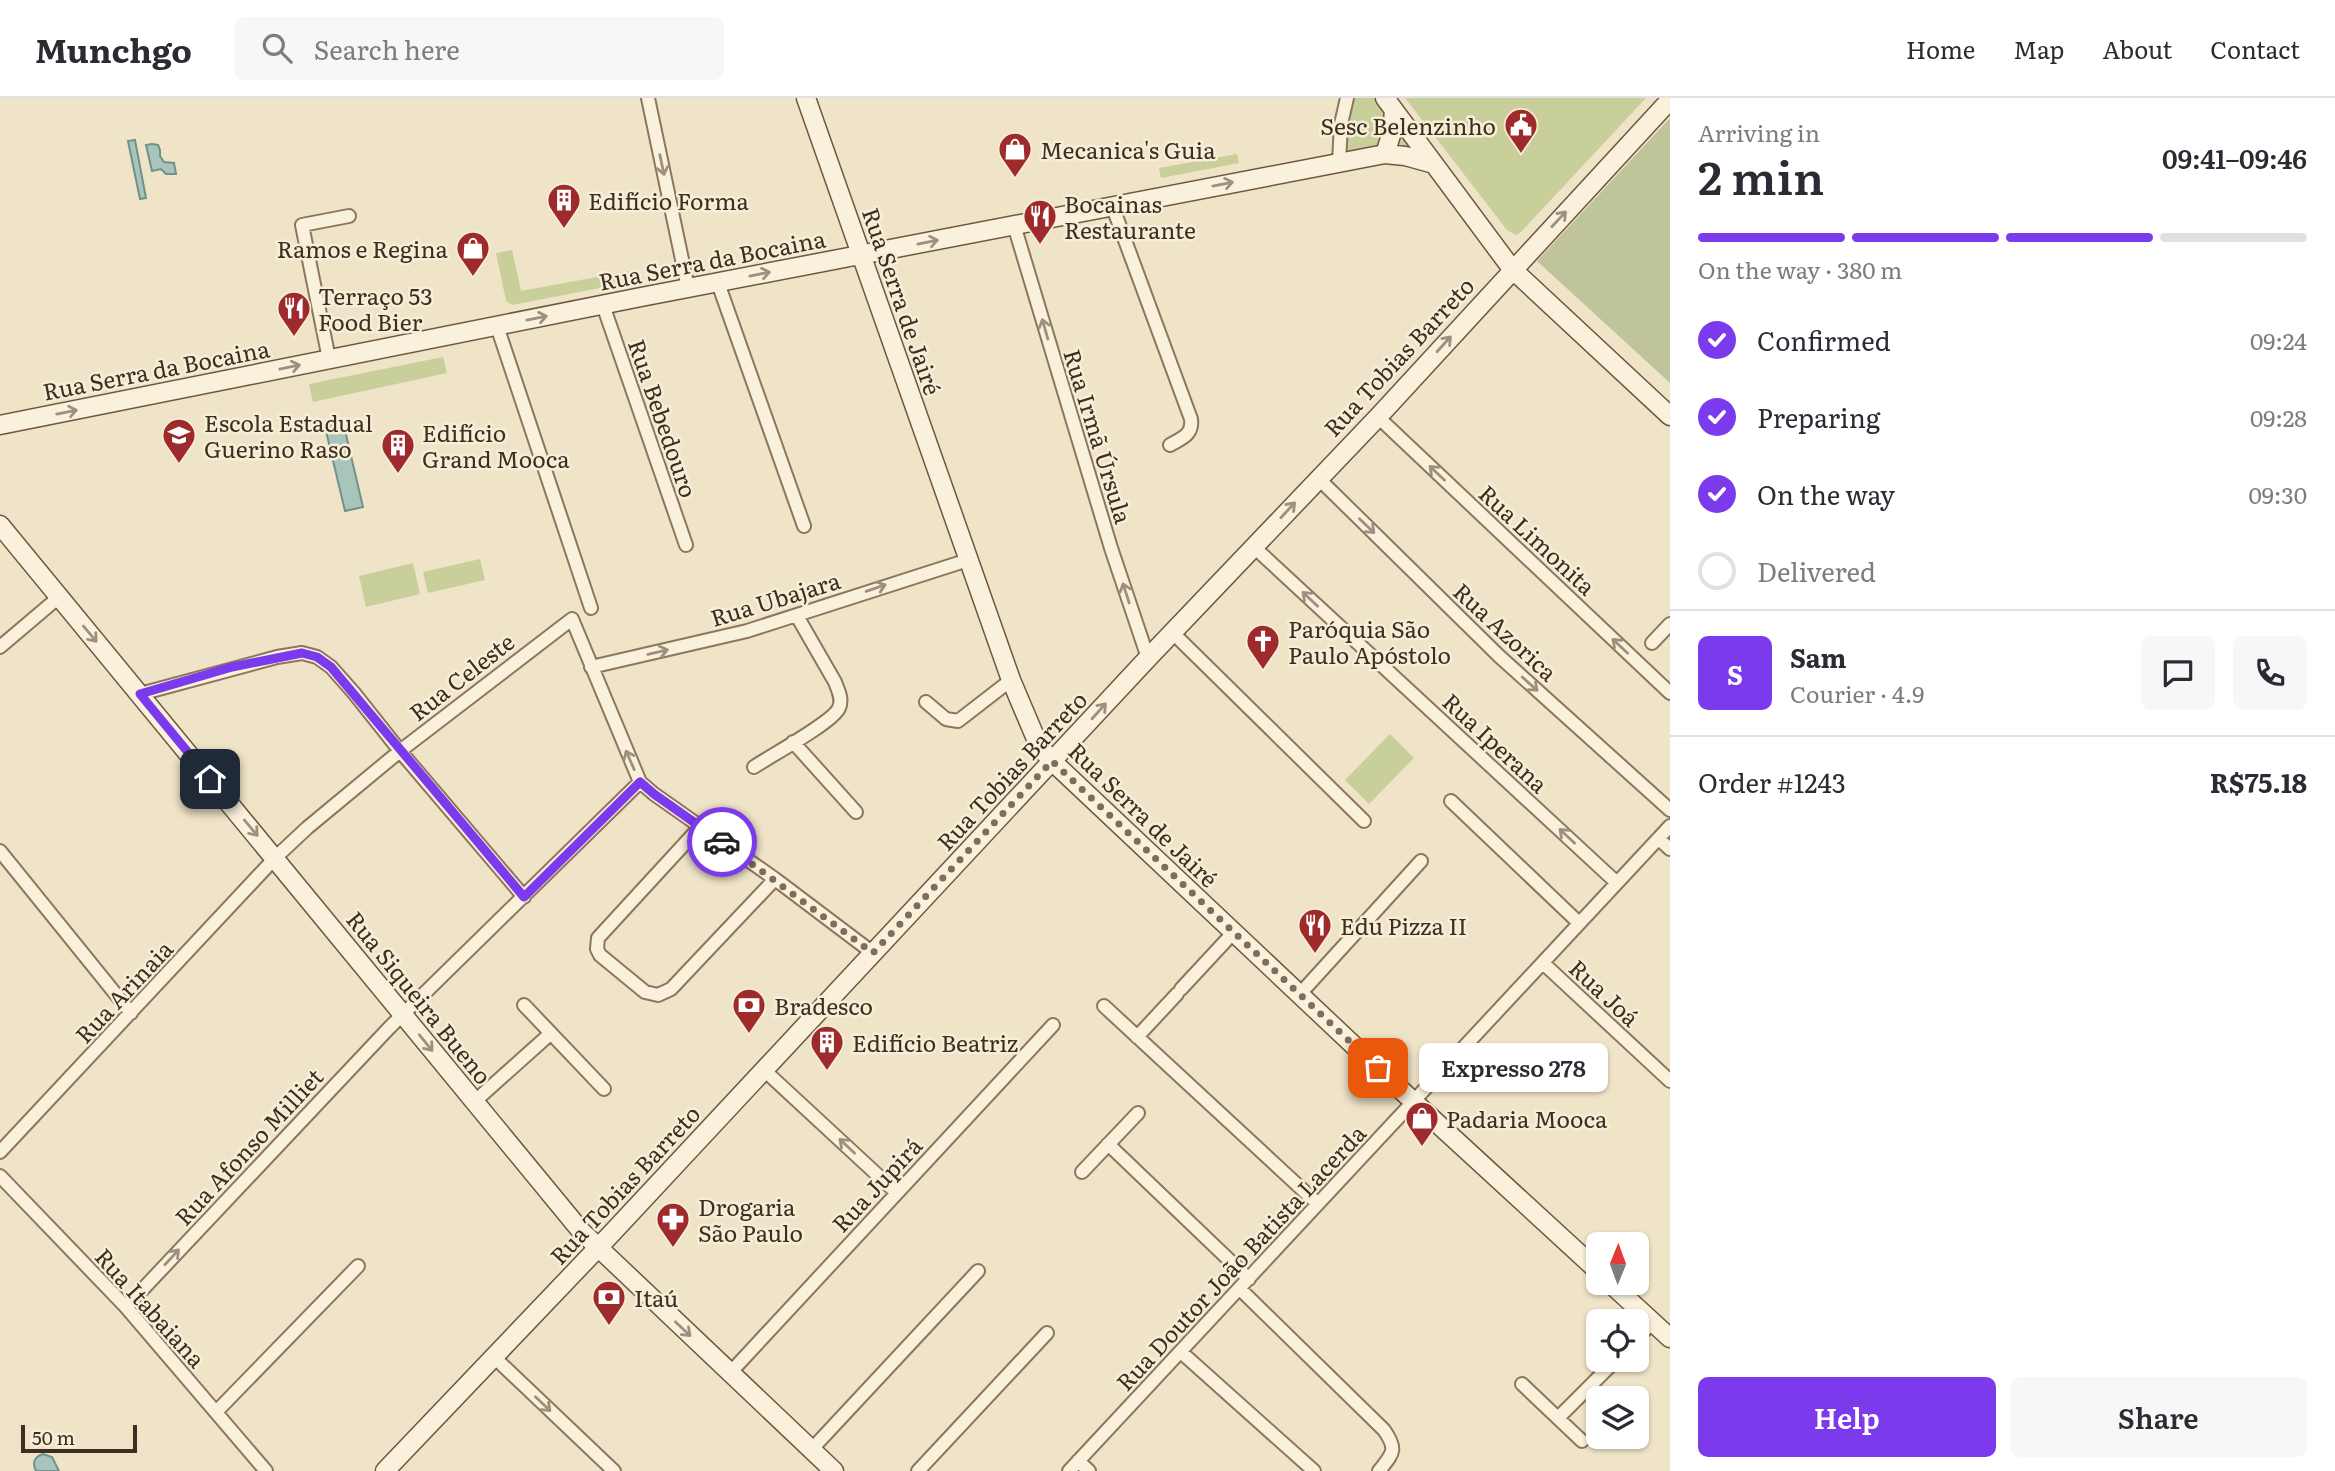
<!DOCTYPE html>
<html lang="en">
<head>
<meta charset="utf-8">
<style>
	body { margin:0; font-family:Literata,serif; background:#f7f7f7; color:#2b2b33; height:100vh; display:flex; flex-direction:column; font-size:26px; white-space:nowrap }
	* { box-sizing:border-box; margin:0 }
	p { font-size:23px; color:#7c7c81 }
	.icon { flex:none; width:38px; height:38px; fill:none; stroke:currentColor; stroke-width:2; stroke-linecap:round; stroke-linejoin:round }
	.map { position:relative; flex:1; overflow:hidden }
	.sheet { display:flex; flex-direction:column; background:#fff; width:665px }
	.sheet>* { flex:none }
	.needle { width:46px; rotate:1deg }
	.buttons { position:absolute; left:1586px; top:1134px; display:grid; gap:14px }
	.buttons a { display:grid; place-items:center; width:63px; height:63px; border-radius:10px; background:#fff; box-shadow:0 2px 5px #0004; font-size:35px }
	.scale { position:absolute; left:21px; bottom:18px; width:116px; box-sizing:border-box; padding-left:7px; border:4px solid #3d2e20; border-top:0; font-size:19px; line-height:24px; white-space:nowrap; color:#3d2e20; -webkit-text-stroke:5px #f7eed8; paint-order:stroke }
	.pin { position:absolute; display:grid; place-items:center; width:60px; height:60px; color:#fff; margin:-30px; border-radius:14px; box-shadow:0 4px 10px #0006 }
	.courier { position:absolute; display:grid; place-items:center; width:70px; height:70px; margin:-35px; border:5px solid #7c3aed; border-radius:50%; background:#fff; color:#222; box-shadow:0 2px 9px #0007 }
	.bubble { position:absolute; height:49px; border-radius:10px; background:#fff; box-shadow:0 2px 5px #0004; font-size:23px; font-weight:600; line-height:49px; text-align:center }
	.summary em { font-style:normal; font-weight:600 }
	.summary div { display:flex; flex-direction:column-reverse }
	.summary { display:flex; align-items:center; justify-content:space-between; height:119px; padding:0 28px }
	h1 { font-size:46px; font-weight:600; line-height:52px }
	.bar { display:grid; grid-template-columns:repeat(4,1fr); gap:10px 7px; align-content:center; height:84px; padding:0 28px }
	.bar i { height:9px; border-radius:5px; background:#e1e1e2 }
	.bar .active { background:#7c3aed }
	.bar p { grid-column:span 4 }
	.line { display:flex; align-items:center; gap:18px; padding:0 28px; border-top:2px solid #e1e1e2 }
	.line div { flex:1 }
	.round { display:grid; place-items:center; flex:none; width:74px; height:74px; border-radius:10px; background:#f7f7f7 }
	ol { padding:0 28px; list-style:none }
	li { display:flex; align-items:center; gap:21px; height:77px }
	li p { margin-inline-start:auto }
	li .icon { padding:7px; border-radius:50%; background:#7c3aed; color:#fff; stroke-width:4 }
	li:last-child { color:#7c7c81 }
	li i { width:38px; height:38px; border:4px solid #e1e1e2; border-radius:50% }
	.action { display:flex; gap:14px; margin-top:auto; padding:14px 28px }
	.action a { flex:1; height:80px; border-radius:10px; background:#7c3aed; color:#fff; font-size:28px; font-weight:600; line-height:80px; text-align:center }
	.action a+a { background:#f7f7f7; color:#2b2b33 }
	header { display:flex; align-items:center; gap:42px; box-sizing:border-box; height:98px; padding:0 35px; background:#fff; border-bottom:2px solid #e1e1e2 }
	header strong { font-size:33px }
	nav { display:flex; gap:38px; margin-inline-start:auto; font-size:24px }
	.search { width:490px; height:63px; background:#f7f7f7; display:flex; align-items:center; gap:18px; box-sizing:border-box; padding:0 24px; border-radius:10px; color:#7c7c81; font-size:26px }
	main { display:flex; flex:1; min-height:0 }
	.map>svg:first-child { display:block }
	.green { fill:#c9cf9b }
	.cemetery { fill:#bfc49a }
	.water { fill:#a9c4bc; stroke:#6f938a; stroke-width:2 }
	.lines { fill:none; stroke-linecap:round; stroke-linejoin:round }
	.street-casing { stroke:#8d765c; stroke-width:16 }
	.secondary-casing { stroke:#6f573f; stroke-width:21 }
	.street { stroke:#faf1dc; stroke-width:12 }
	.secondary { stroke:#faf1dc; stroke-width:18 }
	.oneway { stroke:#9c907e }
	.done { stroke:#7c6e5b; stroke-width:7; stroke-dasharray:0 12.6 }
	.route { stroke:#7c3aed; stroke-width:9 }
	.labels { text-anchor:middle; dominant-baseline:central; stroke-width:5; stroke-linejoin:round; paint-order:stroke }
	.poi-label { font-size:23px; fill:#3d2e20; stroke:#f7eed8; text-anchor:start }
	.street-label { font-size:23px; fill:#3d2e20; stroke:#f7eed8 }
</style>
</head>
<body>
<header>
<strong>Munchgo</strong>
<div class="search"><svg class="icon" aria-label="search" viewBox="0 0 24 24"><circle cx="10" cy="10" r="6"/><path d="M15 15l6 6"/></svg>Search here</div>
<nav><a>Home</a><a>Map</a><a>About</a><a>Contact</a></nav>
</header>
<main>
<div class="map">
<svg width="1670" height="1373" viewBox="0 0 1670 1373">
	<rect width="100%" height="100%" fill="#f0e4c8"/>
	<!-- green -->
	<path class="green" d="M1351 0H1383L1418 47 1343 63 1348 7Z
		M1405 0H1646L1521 134 1516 137 1507 132Z
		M1237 56 1239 65 1161 80 1159 70Z
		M512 152 521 193 629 173 631 184 512 207 506 203 496 155Z
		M443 259 447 275 313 304 309 286Z
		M480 461 485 482 428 495 423 474Z
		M413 465 420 496 366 509 359 478Z
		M1390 636 1414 660 1369 706 1345 682Z"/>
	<!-- cemetery -->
	<path class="cemetery" d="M1670 20V285L1537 163Z"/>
	<!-- water -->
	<path class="water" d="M135 42 146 100 140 101 128 43Z
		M152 46 158 47 160 52V58L164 64 174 65 176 76H166L161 71 152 73 146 47Z
		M343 324 363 409 345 413 325 329Z
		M43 1356 52 1359 59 1373H36C32 1365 34 1359 43 1356Z"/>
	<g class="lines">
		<defs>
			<path id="street" d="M648 0 688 190
				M1339 64 1341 26 1347 0
				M1112 107 1191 321C1193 337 1182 340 1170 347
				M1014 127 1111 450 1148 560
				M718 185 804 428
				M603 207 686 447
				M497 228 591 510
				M329 261 302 127 349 118
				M1378 319 1670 595
				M1318 380 1499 558 1670 712
				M1254 449 1617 785
				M1173 535 1364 723
				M1652 545 1670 526
				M0 549 59 499
				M591 569 747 533 968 462
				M140 596 277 559 302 555 317 559 331 569 354 595 400 653 524 799
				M926 604 946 621 958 623 1011 582
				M793 644 856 714
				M754 669C770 658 832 625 839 610 843 601 838 592 835 584L797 518
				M1451 703 1579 825
				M700 729 598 840 597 851 600 857 645 894 658 897 671 891 775 781
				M1659 741 1670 751
				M0 753 131 915
				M1543 865 1670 983
				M1181 891 1233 835
				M1299 897 1421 763
				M524 907 604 991
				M1104 908 1318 1106
				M1137 939 1177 896
				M764 972 897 1095
				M474 1004 550 936
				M1108 1046 1249 1181
				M0 1054 275 760 307 730 400 653 572 521 640 684 654 696 775 781 873 855
				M1082 1074 1138 1015
				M0 1078 126 1209 266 1373
				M1240 1191 1384 1332C1398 1352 1393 1355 1379 1373
				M126 1209 389 930 640 684
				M1636 1241 1653 1224
				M1181 1254 1314 1373
				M494 1259 614 1373
				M730 1275 1053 927
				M1522 1286 1582 1343
				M216 1314 358 1168
				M1558 1320 1616 1262
				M811 1352 978 1173
				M1078 1363 1089 1373
				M918 1373 1047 1235
				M1069 1373 1670 728"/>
			<path id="secondary" d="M806 0 1011 582 1039 648 1052 663 1401 992 1598 1173
				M1385 0 1512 171 1670 318
				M1385 56 1392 34 1394 13
				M0 327 641 199 1385 56 1405 58 1434 66
				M0 427 581 1133 834 1373
				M1610 1185 1670 1240
				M385 1373 612 1135 1148 560 1378 319 1670 2"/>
		</defs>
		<!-- street casing -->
		<use href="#street" class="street-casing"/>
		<!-- secondary casing -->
		<use href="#secondary" class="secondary-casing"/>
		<!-- street -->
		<use href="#street" class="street"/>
		<!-- secondary -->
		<use href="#secondary" class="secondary"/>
	</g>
	<!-- one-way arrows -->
	<defs><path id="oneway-shaft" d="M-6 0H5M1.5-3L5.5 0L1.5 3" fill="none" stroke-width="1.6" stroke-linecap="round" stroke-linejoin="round" transform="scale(1.75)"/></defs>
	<g class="oneway">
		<use href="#oneway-shaft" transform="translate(662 67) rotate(78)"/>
		<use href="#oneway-shaft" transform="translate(1223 86) rotate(-11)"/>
		<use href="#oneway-shaft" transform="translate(1559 121) rotate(-47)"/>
		<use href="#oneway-shaft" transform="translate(928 144) rotate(-11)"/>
		<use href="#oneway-shaft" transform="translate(760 176) rotate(-11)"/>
		<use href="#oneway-shaft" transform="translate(537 220) rotate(-11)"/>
		<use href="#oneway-shaft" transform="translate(1045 231) rotate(-106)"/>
		<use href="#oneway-shaft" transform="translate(1444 246) rotate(-48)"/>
		<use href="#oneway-shaft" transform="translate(290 269) rotate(-12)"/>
		<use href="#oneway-shaft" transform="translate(67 314) rotate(-11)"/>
		<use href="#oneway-shaft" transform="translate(1437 375) rotate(-137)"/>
		<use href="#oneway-shaft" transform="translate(1288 412) rotate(-47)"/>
		<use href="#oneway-shaft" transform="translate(1367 428) rotate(44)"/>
		<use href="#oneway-shaft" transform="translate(876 490) rotate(-19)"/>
		<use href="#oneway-shaft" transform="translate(1126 495) rotate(-108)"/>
		<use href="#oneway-shaft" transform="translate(1310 501) rotate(-137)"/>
		<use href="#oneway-shaft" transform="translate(90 536) rotate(50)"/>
		<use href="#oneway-shaft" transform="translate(1620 548) rotate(-137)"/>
		<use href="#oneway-shaft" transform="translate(658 554) rotate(-13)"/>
		<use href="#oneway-shaft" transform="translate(1530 586) rotate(42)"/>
		<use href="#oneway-shaft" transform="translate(1099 613) rotate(-48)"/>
		<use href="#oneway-shaft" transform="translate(630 662) rotate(-114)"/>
		<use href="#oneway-shaft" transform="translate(251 730) rotate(50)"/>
		<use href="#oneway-shaft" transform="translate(1567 738) rotate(-137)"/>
		<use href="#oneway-shaft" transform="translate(426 945) rotate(51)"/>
		<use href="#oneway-shaft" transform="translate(847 1048) rotate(-137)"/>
		<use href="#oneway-shaft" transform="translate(172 1159) rotate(-47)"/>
		<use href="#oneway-shaft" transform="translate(683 1231) rotate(43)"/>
		<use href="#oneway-shaft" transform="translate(543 1306) rotate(44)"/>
	</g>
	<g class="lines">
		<!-- done -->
		<path class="done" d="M722 744 873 855 1052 663 1378 970"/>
		<!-- route -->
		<path class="route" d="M210 681 140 596 232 569 302 555 317 559 331 569 524 799 640 684 654 696 722 744"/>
	</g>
	<!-- icons -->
	<defs>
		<symbol id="civic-pin" viewBox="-11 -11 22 30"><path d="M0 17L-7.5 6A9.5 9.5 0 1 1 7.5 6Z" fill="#9e2a2b" stroke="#f7eed8"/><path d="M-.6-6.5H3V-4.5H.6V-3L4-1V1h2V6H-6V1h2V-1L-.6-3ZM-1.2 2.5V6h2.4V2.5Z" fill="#fff"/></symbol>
		<symbol id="shop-pin" viewBox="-11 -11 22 30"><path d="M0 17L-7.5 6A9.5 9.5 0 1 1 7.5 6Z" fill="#9e2a2b" stroke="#f7eed8"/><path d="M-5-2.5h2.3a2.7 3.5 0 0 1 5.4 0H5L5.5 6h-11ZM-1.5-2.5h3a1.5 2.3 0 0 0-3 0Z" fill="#fff"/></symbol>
		<symbol id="building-pin" viewBox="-11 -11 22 30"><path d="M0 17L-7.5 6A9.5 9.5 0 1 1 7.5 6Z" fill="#9e2a2b" stroke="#f7eed8"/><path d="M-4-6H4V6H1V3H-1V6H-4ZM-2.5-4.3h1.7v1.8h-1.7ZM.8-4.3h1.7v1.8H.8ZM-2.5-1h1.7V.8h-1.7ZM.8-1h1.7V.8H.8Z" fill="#fff"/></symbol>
		<symbol id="restaurant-pin" viewBox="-11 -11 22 30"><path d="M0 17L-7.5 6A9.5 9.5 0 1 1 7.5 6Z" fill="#9e2a2b" stroke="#f7eed8"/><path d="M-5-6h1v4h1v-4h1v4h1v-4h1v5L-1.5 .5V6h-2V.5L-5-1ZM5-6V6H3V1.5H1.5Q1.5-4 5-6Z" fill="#fff"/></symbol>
		<symbol id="school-pin" viewBox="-11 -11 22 30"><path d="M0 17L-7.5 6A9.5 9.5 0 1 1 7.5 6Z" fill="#9e2a2b" stroke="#f7eed8"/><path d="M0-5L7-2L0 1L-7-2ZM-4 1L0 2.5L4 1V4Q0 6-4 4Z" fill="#fff"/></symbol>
		<symbol id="church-pin" viewBox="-11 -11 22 30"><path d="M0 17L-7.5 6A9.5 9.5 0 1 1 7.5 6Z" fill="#9e2a2b" stroke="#f7eed8"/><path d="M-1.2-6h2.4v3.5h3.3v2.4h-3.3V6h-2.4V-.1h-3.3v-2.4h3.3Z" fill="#fff"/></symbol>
		<symbol id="bank-pin" viewBox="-11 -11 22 30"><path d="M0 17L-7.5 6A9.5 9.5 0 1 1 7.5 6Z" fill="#9e2a2b" stroke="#f7eed8"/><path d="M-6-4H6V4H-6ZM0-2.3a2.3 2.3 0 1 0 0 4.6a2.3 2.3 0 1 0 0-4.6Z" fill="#fff"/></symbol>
		<symbol id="pharmacy-pin" viewBox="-11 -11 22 30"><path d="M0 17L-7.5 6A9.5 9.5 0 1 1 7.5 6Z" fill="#9e2a2b" stroke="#f7eed8"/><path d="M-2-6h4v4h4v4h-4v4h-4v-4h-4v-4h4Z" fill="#fff"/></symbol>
	</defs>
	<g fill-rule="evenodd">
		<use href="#civic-pin" x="1502" y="8" width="38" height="52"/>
		<use href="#shop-pin" x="996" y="32" width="38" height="52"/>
		<use href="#building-pin" x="545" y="83" width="38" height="52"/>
		<use href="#restaurant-pin" x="1021" y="99" width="38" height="52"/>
		<use href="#shop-pin" x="454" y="131" width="38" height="52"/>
		<use href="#restaurant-pin" x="275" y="191" width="38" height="52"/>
		<use href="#school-pin" x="160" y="318" width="38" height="52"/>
		<use href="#building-pin" x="379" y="328" width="38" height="52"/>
		<use href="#church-pin" x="1244" y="524" width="38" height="52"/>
		<use href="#restaurant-pin" x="1296" y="808" width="38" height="52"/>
		<use href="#bank-pin" x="730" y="888" width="38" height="52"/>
		<use href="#building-pin" x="808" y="925" width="38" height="52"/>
		<use href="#shop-pin" x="1403" y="1001" width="38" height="52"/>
		<use href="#pharmacy-pin" x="654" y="1102" width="38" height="52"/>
		<use href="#bank-pin" x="590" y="1180" width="38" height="52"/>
	</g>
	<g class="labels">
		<!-- poi labels -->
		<g class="poi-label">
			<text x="1496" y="27" text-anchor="end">Sesc Belenzinho</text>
			<text x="1040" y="51">Mecanica's Guia</text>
			<text x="588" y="102">Edifício Forma</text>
			<text x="1064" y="105">Bocainas<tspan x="1064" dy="26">Restaurante</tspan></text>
			<text x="448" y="150" text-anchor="end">Ramos e Regina</text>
			<text x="318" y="197">Terraço 53<tspan x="318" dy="26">Food Bier</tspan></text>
			<text x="204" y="324">Escola Estadual<tspan x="204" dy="26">Guerino Raso</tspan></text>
			<text x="422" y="334">Edifício<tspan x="422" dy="26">Grand Mooca</tspan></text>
			<text x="1288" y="530">Paróquia São<tspan x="1288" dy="26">Paulo Apóstolo</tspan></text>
			<text x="1340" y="827">Edu Pizza II</text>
			<text x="774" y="907">Bradesco</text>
			<text x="852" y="944">Edifício Beatriz</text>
			<text x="1446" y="1020">Padaria Mooca</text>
			<text x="698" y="1108">Drogaria<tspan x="698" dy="26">São Paulo</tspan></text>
			<text x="634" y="1199">Itaú</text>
		</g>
		<!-- street labels -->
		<g class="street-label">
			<text transform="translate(712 161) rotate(-11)">Rua Serra da Bocaina</text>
			<text transform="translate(903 203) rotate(71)">Rua Serra de Jairé</text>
			<text transform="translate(1398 258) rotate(-47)">Rua Tobias Barreto</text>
			<text transform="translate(156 271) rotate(-11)">Rua Serra da Bocaina</text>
			<text transform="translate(664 320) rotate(71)">Rua Bebedouro</text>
			<text transform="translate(1099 338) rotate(73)">Rua Irmã Úrsula</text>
			<text transform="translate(1538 441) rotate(43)">Rua Limonita</text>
			<text transform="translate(775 500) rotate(-17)">Rua Ubajara</text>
			<text transform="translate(1506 533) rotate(43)">Rua Azorica</text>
			<text transform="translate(461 578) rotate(-38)">Rua Celeste</text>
			<text transform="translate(1496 644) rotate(43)">Rua Iperana</text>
			<text transform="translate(1011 672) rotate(-47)">Rua Tobias Barreto</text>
			<text transform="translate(1144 716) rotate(44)">Rua Serra de Jairé</text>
			<text transform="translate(123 893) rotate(-47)">Rua Arinaia</text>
			<text transform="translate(1605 894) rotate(43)">Rua Joá</text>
			<text transform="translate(420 899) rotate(51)">Rua Siqueira Bueno</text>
			<text transform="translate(248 1048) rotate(-47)">Rua Afonso Milliet</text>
			<text transform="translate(624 1086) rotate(-47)">Rua Tobias Barreto</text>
			<text transform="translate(876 1086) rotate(-47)">Rua Jupirá</text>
			<text transform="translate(1240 1159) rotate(-47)">Rua Doutor João Batista Lacerda</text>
			<text transform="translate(151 1209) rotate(48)">Rua Itabaiana</text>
		</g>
	</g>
</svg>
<div class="buttons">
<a><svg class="needle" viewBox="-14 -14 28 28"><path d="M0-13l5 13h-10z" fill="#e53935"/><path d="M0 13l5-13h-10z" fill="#7c7c81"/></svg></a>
<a><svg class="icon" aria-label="locate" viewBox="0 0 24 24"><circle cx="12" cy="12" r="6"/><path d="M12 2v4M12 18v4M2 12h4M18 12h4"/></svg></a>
<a><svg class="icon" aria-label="layers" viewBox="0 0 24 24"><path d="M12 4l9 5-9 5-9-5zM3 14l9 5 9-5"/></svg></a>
</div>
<div class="scale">50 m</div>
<div class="pin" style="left:1378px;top:970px;background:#ea580c"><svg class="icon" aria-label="bag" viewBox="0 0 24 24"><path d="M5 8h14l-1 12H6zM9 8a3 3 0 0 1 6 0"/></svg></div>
<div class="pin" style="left:210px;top:681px;background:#1f2937"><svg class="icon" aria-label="home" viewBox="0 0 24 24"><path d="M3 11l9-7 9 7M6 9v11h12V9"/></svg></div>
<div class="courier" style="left:722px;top:744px"><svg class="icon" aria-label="car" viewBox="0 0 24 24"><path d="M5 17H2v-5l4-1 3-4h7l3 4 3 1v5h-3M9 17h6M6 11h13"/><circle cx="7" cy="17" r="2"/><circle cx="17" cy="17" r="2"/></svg></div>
<div class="bubble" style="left:1419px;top:945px;width:189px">Expresso 278</div>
</div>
<section class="sheet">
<div class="summary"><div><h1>2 min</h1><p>Arriving in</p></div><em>09:41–09:46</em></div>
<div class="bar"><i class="active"></i><i class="active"></i><i class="active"></i><i></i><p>On the way · 380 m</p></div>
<ol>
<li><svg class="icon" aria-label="check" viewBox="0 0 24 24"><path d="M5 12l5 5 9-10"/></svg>Confirmed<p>09:24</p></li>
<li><svg class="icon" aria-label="check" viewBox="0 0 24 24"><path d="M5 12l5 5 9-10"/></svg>Preparing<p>09:28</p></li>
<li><svg class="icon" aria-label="check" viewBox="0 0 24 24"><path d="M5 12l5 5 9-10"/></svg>On the way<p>09:30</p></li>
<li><i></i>Delivered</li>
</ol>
<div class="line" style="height:126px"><b class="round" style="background:#7c3aed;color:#fff">S</b><div><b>Sam</b><p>Courier · 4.9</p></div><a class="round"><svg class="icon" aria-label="chat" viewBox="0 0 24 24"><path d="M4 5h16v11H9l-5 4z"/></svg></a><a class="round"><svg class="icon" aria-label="phone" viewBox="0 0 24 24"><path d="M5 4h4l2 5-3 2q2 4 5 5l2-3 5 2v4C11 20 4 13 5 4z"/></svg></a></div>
<div class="line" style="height:91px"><div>Order #1243</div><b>R$75.18</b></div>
<div class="action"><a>Help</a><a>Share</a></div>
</section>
</main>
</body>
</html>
